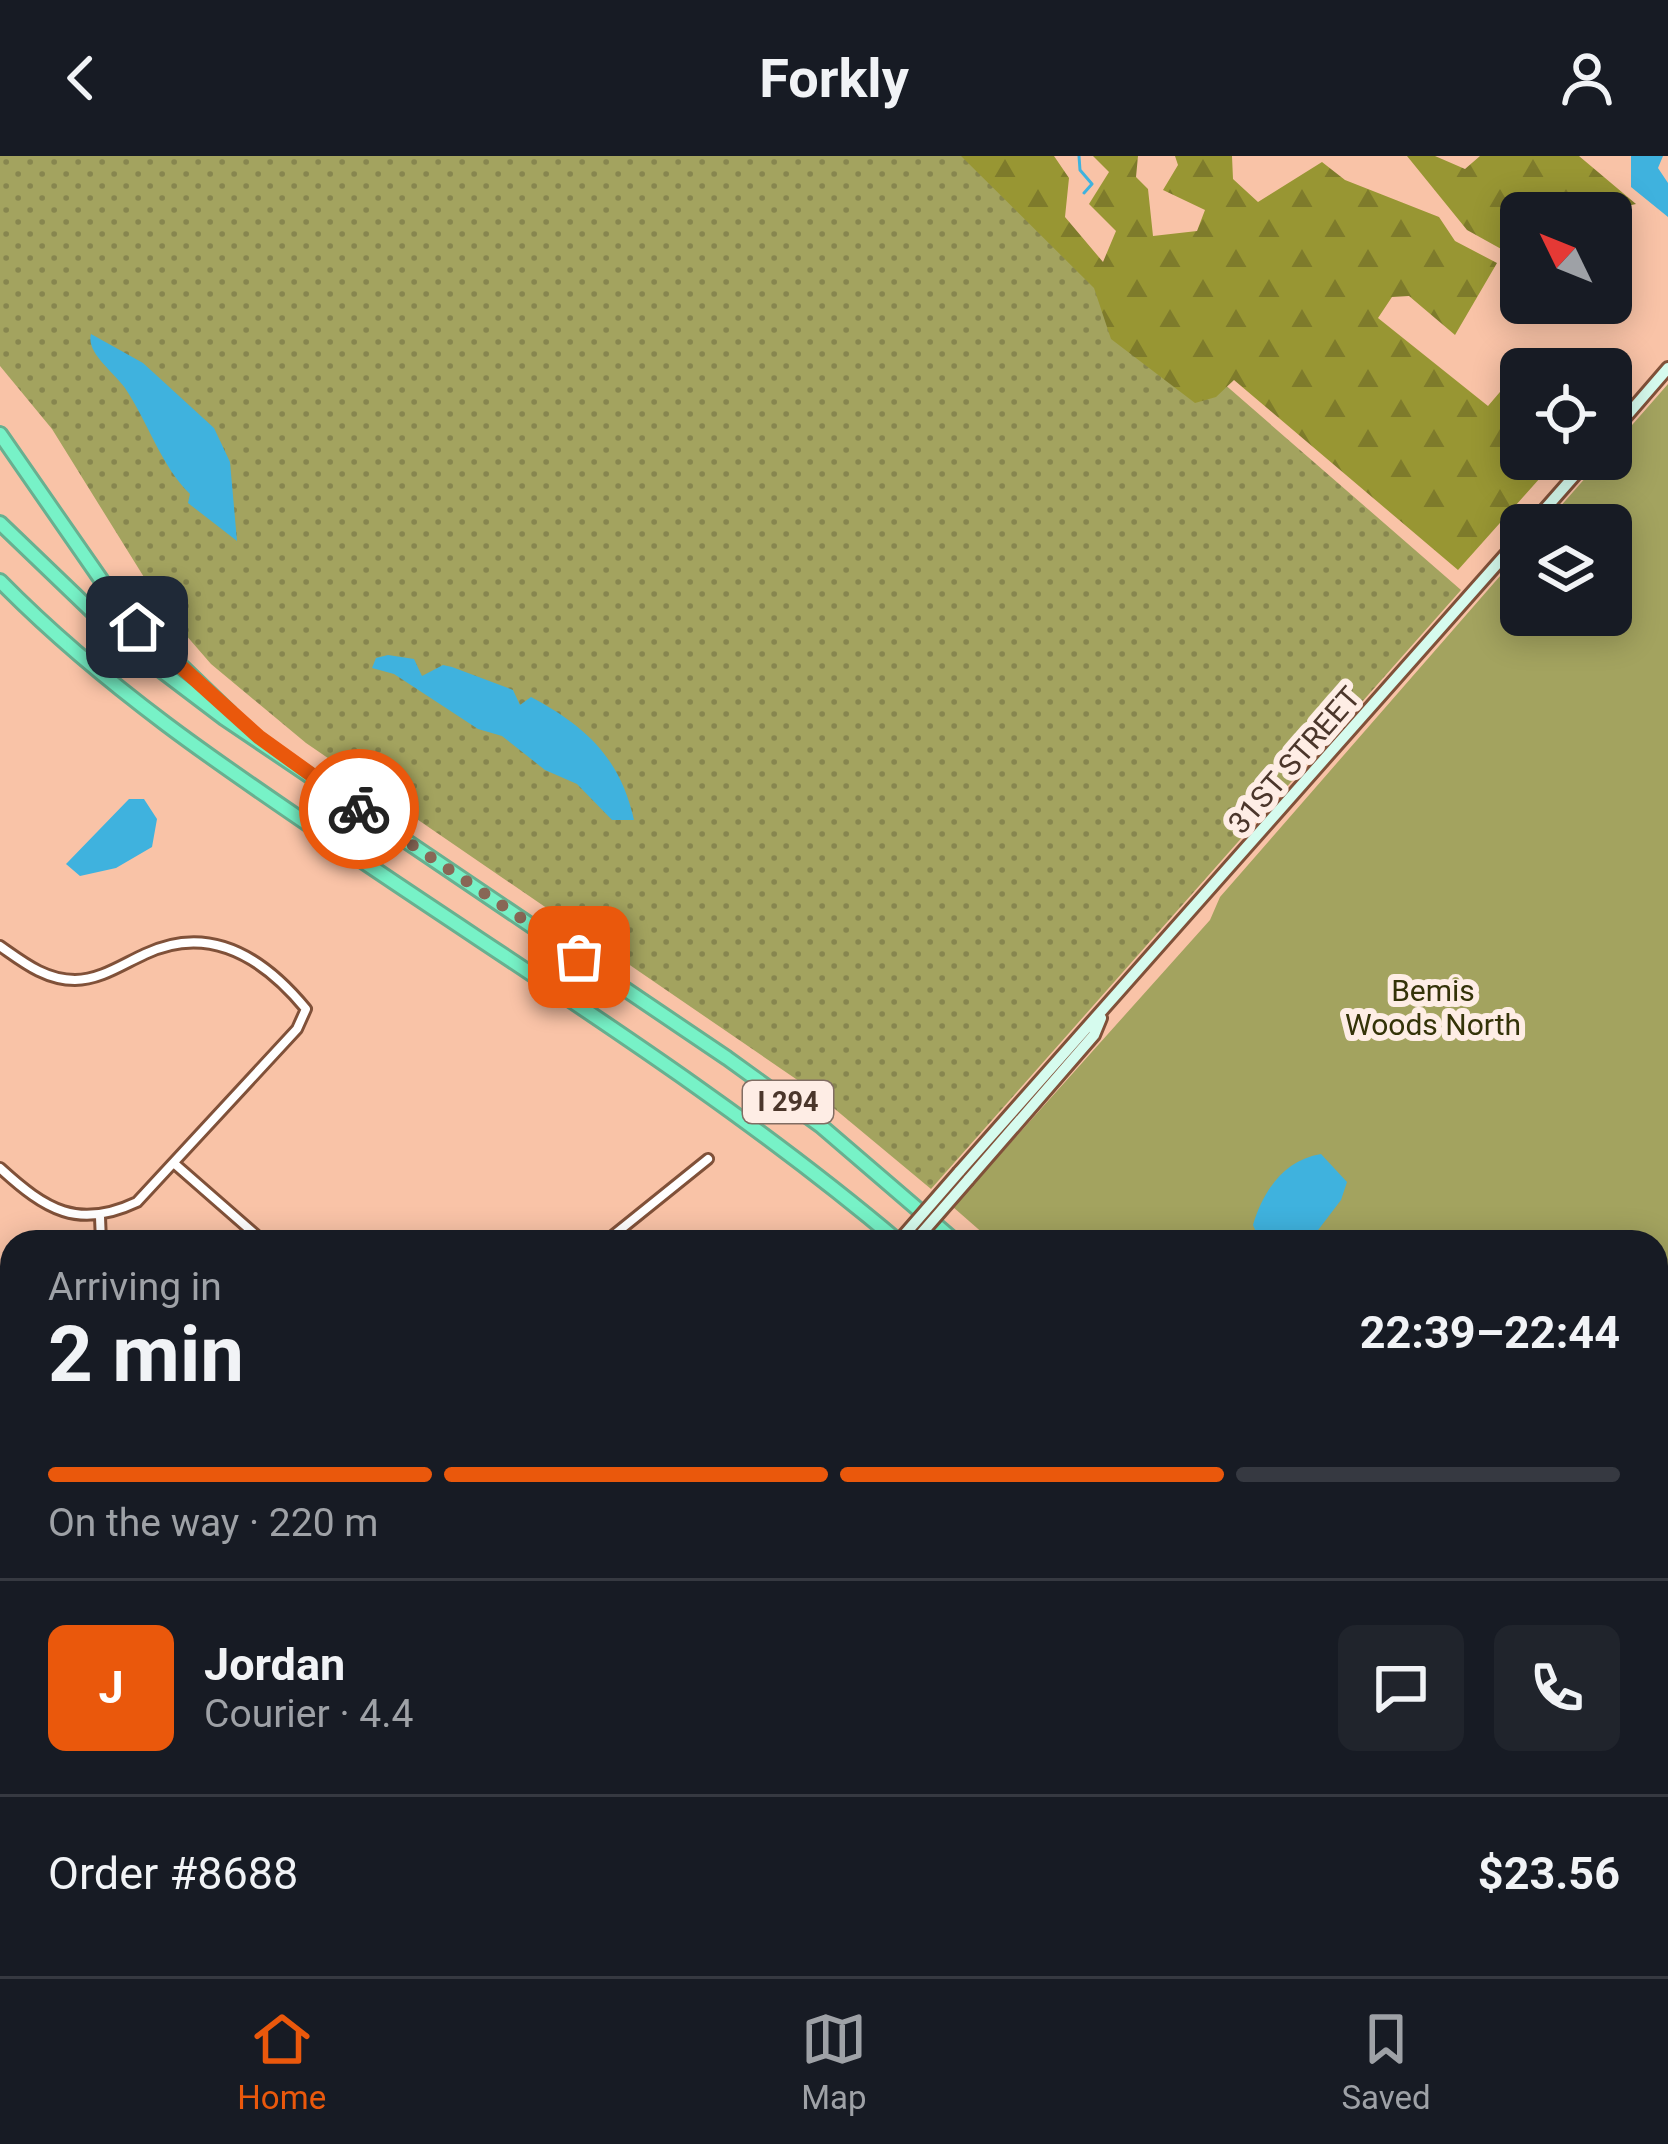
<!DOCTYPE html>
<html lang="en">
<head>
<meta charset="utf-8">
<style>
	body { margin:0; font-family:Roboto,sans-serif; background:#20242c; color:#f1f3f6; height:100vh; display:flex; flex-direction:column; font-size:45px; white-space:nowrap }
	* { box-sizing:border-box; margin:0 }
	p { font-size:39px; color:#9ea1a6 }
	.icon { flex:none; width:66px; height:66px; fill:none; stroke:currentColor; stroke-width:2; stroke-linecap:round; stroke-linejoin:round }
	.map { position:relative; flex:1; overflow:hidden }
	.drawer { position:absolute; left:0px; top:1074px; width:1668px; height:747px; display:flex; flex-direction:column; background:#171b24; border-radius:36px 36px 0 0; box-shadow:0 6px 30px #0003 }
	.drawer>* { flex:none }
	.needle { width:78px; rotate:313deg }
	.buttons { position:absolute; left:1500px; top:36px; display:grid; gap:24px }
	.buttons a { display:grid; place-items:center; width:132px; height:132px; border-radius:18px; background:#171b24; box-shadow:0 6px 30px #0003; font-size:60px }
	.pin { position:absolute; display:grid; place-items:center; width:102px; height:102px; color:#fff; margin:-51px; border-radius:24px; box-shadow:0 6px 18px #0006 }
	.courier { position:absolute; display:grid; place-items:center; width:120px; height:120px; margin:-60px; border:9px solid #ea580c; border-radius:50%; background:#fff; color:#222; box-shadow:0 3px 15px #0007 }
	.overview em { font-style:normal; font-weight:700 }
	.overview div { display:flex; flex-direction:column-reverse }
	.overview { display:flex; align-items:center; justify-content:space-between; height:204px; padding:0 48px }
	h1 { font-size:78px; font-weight:700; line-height:90px }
	.bar { display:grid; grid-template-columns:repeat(4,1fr); gap:18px 12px; align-content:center; height:144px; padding:0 48px }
	.bar i { height:15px; border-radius:9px; background:#363941 }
	.bar .active { background:#ea580c }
	.bar p { grid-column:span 4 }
	.line { display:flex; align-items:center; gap:30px; padding:0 48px; border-top:3px solid #363941 }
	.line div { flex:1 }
	.round { display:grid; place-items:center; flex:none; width:126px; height:126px; border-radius:18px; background:#20242c }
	header { display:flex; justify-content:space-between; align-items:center; height:156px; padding:0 48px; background:#171b24; font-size:54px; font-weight:700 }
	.tabs { display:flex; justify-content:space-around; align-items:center; height:168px; border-top:3px solid #363941; background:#171b24; font-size:33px; color:#9ea1a6 }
	.tabs a { display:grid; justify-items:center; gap:6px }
	.tabs .active { color:#ea580c }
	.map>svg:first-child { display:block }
	.grass { fill:url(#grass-dots) }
	.forest { fill:url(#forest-firs) }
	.park { fill:#a3a35f }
	.water { fill:#3fb2de }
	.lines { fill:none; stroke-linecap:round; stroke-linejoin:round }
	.stream { stroke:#3fb2de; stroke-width:3 }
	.minor-casing { stroke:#805139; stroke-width:14 }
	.secondary-casing { stroke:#805139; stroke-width:16 }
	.motorway-casing { stroke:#68b090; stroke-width:18 }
	.minor { stroke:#fff; stroke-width:8 }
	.secondary { stroke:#d6fbee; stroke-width:10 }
	.motorway { stroke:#77f2c7; stroke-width:12 }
	.secondary-bridge-casing { stroke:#805139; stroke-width:16; stroke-linecap:butt }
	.secondary-bridge { stroke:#d6fbee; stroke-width:10 }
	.done { stroke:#886756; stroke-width:12; stroke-dasharray:0 21.6 }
	.route { stroke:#ea580c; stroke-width:15 }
	.labels { text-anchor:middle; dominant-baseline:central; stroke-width:12; stroke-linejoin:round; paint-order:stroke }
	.shield { fill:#feede5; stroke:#816d63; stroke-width:3 }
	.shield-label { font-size:27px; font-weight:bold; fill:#4b362b }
	.street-label { font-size:30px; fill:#4b362b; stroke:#feede5 }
	.park-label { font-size:30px; fill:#343308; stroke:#feede5 }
</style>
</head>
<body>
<header><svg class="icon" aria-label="back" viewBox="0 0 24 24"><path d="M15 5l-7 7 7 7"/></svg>Forkly<svg class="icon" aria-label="person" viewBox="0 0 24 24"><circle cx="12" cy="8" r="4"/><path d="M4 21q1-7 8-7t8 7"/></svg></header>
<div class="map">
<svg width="1668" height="1820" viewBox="0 0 1668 1820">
	<defs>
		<pattern id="grass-dots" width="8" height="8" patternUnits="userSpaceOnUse" patternTransform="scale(3)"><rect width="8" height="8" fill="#a3a35f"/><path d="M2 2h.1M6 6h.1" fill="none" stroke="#87864f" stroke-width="1.8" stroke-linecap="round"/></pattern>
		<pattern id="forest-firs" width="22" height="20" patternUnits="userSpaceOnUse" patternTransform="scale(3)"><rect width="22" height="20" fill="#989633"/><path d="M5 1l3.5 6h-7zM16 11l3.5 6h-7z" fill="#7e7b2b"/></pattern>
	</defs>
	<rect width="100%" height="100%" fill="#f9c3a7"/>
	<!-- grass -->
	<path class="grass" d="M0 0H962L1461 434 931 1033 812 934 306 587 211 508 165 455 52 273 0 210Z"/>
	<!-- forest -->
	<path class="forest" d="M961 0H1054L1069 22 1065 61 1103 106 1116 75 1089 48 1109 16 1093 0H1138L1136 21 1148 33 1153 80 1197 75 1205 54 1163 34 1178 9 1175 0H1232L1233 23 1258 46 1322 6 1345 24 1439 61 1455 85 1497 107 1455 179 1409 140 1392 141 1378 162 1488 250 1511 223 1521 230V303H1557L1458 414 1234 224 1216 241 1195 247 1111 183 1094 132Z
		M1407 0H1435L1465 13 1480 0H1579L1636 48C1594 58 1555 65 1518 42L1504 55 1521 72V104L1467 74Z"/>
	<!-- park -->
	<path class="park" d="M1668 228V1492L1656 1488V1086H993L953 1051 1210 764 1220 741 1521 396V459H1611V369H1544L1602 303H1611V293Z
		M1656 1511 1668 1514V1784L1656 1774Z
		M972 1809H1641L1663 1819 962 1820Z"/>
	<!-- water -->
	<path class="water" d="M1631 0H1663L1658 12 1668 27V61L1631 31Z
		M91 178 143 207 214 272 230 306 237 385 188 347 190 338C161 310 148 266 125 232 113 215 86 197 91 178Z
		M388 499 414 503 422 520 443 509 452 511 513 534 520 549 531 541C585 570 620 601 634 664H612L577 628 545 614 502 580 478 573 394 518 372 512 376 502Z
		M129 643H144L157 663 152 691 116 712 80 720 66 708Z
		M1321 998 1347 1026 1341 1044 1309 1086H1260L1253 1069C1263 1035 1284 1004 1321 998Z"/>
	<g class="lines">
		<!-- stream -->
		<path class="stream" d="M1079 0 1080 14 1092 28 1084 37"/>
		<defs>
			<path id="minor" d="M0 790C23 806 45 824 75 824 100 824 123 808 145 798 210 767 264 802 306 853L297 873 137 1046C78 1074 46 1054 0 1012
				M176 1009 264 1086
				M100 1061 101 1086
				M605 1086 708 1003
				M0 1207 12 1216
				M0 1560 12 1563
				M958 1820 968 1809"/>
			<path id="secondary" d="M1611 278 1668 212
				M1531 369 1589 303
				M959 1016 1521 381
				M968 1024 1094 879 1101 862
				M0 1713 12 1724
				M105 1809 117 1820
				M272 1820 282 1809"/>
			<path id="motorway" d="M0 278 120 451 230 557
				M0 367 125 487 224 562 727 902 821 970 956 1086
				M0 425C107 534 232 617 358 702 541 826 730 943 899 1086
				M1656 1677 1668 1686
				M1656 1728 1668 1736"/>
		</defs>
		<!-- minor casing -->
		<use href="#minor" class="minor-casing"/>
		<!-- secondary casing -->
		<use href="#secondary" class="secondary-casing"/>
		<!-- motorway casing -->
		<use href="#motorway" class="motorway-casing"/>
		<!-- minor -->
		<use href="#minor" class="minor"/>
		<!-- secondary -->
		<use href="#secondary" class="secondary"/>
		<!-- motorway -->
		<use href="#motorway" class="motorway"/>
		<defs>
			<path id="secondary-bridge" d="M898 1086 959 1016
				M914 1086 968 1024"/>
		</defs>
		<!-- secondary-bridge casing -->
		<use href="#secondary-bridge" class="secondary-bridge-casing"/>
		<!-- secondary-bridge -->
		<use href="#secondary-bridge" class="secondary-bridge"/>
	</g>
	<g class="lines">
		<!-- done -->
		<path class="done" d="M359 653 579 801"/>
		<!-- route -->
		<path class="route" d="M137 471 259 581 359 653"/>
	</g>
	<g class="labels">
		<!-- shield labels -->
		<rect class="shield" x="743" y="925" width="90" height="42" rx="9"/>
		<g class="shield-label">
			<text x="788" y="946">I 294</text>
		</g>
		<!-- street labels -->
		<g class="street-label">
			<text transform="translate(1294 604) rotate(-49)">31ST STREET</text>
		</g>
		<!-- park labels -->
		<g class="park-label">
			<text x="1433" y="834">Bemis<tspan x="1433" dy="34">Woods North</tspan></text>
		</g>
	</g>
</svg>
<div class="buttons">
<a><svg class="needle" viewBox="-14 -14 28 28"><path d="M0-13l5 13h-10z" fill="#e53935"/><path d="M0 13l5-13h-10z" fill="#9ea1a6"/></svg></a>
<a><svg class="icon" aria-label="locate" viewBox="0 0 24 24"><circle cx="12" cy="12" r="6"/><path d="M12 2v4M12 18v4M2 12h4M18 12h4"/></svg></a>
<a><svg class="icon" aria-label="layers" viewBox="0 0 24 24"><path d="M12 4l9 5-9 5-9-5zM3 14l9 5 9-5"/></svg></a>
</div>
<div class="pin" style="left:579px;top:801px;background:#ea580c"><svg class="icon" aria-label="bag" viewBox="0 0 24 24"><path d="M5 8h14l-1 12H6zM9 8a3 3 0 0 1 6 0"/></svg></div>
<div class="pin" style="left:137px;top:471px;background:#1f2937"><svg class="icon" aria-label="home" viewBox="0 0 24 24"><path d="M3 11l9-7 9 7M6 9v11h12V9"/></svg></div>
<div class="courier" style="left:359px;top:653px"><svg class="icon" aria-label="bike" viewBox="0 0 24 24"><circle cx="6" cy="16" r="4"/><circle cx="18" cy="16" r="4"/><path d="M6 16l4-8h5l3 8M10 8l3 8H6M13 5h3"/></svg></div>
<section class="drawer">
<div class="overview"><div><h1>2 min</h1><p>Arriving in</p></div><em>22:39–22:44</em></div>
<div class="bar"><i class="active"></i><i class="active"></i><i class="active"></i><i></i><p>On the way · 220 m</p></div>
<div class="line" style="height:216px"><b class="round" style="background:#ea580c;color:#fff">J</b><div><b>Jordan</b><p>Courier · 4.4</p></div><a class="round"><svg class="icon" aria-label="chat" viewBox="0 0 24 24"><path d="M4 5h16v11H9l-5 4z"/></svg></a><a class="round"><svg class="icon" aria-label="phone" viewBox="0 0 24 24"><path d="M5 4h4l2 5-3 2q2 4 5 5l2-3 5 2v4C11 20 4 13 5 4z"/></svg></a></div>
<div class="line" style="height:156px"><div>Order #8688</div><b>$23.56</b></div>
</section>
</div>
<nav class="tabs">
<a class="active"><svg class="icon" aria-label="home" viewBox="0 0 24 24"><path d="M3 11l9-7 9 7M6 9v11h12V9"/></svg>Home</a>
<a><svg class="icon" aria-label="map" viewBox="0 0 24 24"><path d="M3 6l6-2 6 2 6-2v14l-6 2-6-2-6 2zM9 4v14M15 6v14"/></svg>Map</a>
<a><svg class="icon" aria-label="saved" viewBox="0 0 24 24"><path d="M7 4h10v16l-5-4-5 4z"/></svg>Saved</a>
</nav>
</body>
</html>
